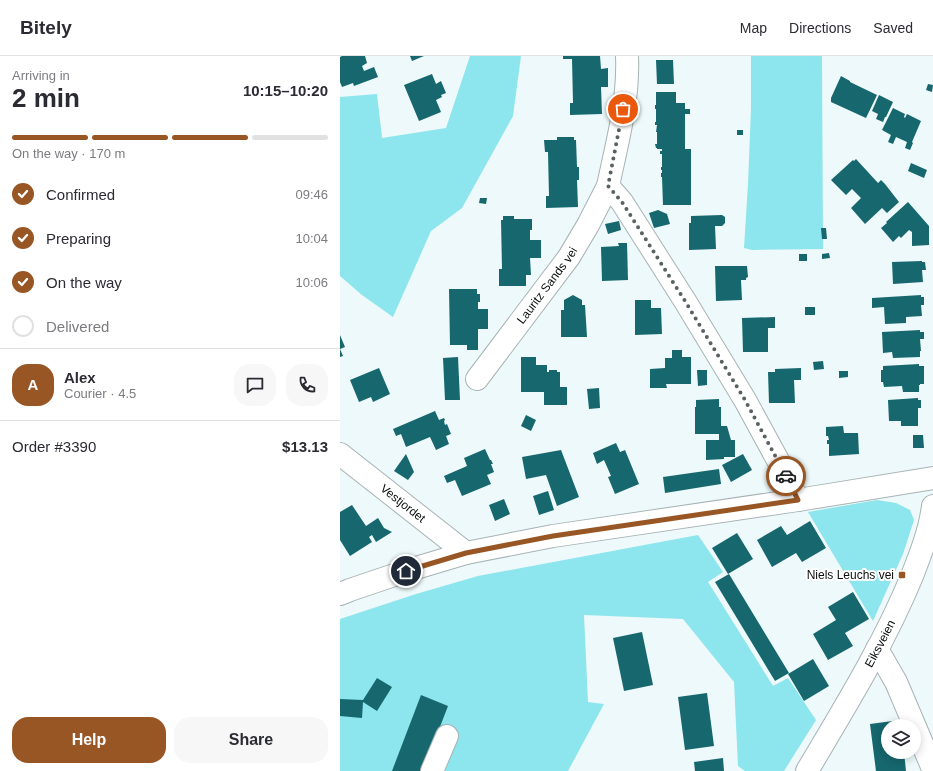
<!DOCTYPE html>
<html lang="en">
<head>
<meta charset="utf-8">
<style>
	body { margin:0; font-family:Helvetica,sans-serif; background:#f7f7f7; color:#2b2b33; height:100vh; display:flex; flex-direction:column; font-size:15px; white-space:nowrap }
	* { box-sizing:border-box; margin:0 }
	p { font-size:13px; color:#7c7c81 }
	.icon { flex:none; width:22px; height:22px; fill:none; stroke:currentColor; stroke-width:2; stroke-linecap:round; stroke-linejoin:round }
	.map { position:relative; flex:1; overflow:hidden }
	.sheet { display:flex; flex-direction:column; background:#fff; width:340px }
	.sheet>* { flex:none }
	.controls { position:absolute; left:541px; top:663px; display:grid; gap:8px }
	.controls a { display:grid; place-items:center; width:40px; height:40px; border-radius:50%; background:#fff; box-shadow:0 2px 10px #0003; font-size:20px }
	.pin { position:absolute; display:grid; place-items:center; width:34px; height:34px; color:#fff; margin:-17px; border:2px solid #fff; border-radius:50%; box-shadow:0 1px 4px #0007 }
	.courier { position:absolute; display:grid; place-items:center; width:40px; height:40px; margin:-20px; border:3px solid #985625; border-radius:50%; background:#fff; color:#222; box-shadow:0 1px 5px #0007 }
	.summary em { font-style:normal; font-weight:700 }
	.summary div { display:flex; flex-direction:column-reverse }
	.summary { display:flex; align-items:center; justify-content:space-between; height:68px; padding:0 12px }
	h1 { font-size:26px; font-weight:700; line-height:30px }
	.bar { display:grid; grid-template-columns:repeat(4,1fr); gap:6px 4px; align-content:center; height:48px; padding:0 12px }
	.bar i { height:5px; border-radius:3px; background:#e1e1e2 }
	.bar .active { background:#985625 }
	.bar p { grid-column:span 4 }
	.line { display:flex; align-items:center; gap:10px; padding:0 12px; border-top:1px solid #e1e1e2 }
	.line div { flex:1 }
	.round { display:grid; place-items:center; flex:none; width:42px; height:42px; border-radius:16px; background:#f7f7f7 }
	ol { padding:0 12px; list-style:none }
	li { display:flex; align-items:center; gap:12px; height:44px }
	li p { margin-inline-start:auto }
	li .icon { padding:4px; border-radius:50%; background:#985625; color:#fff; stroke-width:4 }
	li:last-child { color:#7c7c81 }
	li i { width:22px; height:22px; border:2px solid #e1e1e2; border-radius:50% }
	.action { display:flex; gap:8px; margin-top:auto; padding:8px 12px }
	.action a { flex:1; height:46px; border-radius:16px; background:#985625; color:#fff; font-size:16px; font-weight:700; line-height:46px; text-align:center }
	.action a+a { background:#f7f7f7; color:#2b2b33 }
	header { display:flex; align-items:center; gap:24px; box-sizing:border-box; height:56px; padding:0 20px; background:#fff; border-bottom:1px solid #e1e1e2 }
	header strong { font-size:19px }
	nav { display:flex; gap:22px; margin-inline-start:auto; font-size:14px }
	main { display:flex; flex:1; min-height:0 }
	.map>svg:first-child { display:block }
	.green { fill:#8de5ed }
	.building { fill:#16676e }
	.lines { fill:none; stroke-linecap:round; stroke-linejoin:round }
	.minor-casing { stroke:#a7b3b4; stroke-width:24 }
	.minor { stroke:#fff; stroke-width:22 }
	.done { stroke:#596161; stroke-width:4; stroke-dasharray:0 7.2 }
	.route { stroke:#985625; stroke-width:5 }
	.poi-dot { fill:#985625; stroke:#fff; stroke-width:1.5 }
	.labels { text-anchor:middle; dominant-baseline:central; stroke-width:4; stroke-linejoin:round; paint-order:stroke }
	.street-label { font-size:12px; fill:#0a0f0f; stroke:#fff }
	.poi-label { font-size:12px; fill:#0a0f0f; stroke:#fff; text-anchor:end }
</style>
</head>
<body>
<header>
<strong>Bitely</strong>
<nav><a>Map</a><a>Directions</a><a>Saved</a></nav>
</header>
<main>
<section class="sheet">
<div class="summary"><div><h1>2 min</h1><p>Arriving in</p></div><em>10:15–10:20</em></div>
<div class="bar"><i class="active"></i><i class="active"></i><i class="active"></i><i></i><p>On the way · 170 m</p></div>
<ol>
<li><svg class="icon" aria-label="check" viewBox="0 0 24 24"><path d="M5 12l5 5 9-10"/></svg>Confirmed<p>09:46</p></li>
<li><svg class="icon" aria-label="check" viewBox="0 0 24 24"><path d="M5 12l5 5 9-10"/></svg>Preparing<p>10:04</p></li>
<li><svg class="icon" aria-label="check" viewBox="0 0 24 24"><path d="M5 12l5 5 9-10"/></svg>On the way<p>10:06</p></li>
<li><i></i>Delivered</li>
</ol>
<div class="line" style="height:72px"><b class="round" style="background:#985625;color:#fff">A</b><div><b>Alex</b><p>Courier · 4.5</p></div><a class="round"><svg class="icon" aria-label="chat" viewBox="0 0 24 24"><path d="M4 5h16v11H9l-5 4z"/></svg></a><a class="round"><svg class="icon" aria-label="phone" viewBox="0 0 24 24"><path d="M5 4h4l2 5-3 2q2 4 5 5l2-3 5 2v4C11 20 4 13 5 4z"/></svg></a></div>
<div class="line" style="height:52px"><div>Order #3390</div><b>$13.13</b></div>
<div class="action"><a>Help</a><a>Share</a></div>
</section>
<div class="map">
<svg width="593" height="715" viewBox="0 0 593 715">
	<rect width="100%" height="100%" fill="#edf9fa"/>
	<!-- green -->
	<path class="green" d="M130 0H181L173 60 122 152 91 175 53 261 22 239 0 220V41L37 38 42 82 106 72Z
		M411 0H482L483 193 412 194 404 192 408 128 411 53Z
		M537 444 556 447 570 454 574 464 563 498 533 565 468 456Z
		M358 479 383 516 368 526 433 630 448 622 476 664 444 715H405L398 710 394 626 343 563 244 559 248 646 264 648 228 715H0V563L76 538 138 520Z"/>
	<!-- building -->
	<path class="building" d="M2 0H25L27 7 22 10 24 15 34 11 38 21 14 30 13 27 2 31 0 26V1Z
		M70 0H84L72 5Z
		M223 0H260L261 13 268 12V31H261L262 58 230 59V47H233L232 3H223Z
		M316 4H333L334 28H317Z
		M92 18 96 28 101 25 106 37 101 39 102 41 96 44 101 56 79 65 64 29Z
		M501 20 510 25V26L537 39 526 62 491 46V42Z
		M588 28 593 29 592 36 586 34Z
		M316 36H336V47H345V53H350V58H345V93H351V149H323L322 121H321V117H322V114H321V111H322V98H320V95H322V93H317V92H316L315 88H317V76H316L317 69H315V66H316V53H315V49H316Z
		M539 39 553 46 546 61H545L543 66 536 63 538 58 532 55Z
		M553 52 565 58 564 61 565 62 567 58 581 65 572 86 573 87 570 94 565 92 567 86 556 81 553 88 548 86 551 79 542 74Z
		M397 74H403V79H397Z
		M217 81H234V84H236L237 111H239V124H237L238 151 206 152V140H209L208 96H205L204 84H217Z
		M516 103 538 127 541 124 545 128 559 146 547 157 542 152 525 168 511 152 521 142 512 133 506 139 491 124 513 104 514 105Z
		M571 107 587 114 584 122 568 115Z
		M140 142H147L146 148 139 147Z
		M568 146 589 170V189L572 190V176L569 174 561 182 559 180 553 186 541 172 547 167 546 166Z
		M318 154 327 158 330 168 314 172 309 157Z
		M382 159 385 161V167L382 170H375L376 193 349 194V167H351V160Z
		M163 160H174V163H192V174H190V184H201V202H190L191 219H186V230H159V213H162L161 164H163Z
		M279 165 281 174 268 178 265 168Z
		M481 172H486L487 183H482Z
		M278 187H287L288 224 262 225 261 191 279 190Z
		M489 197 490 202 482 203V198Z
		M459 198H467V205H459Z
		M582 205V206H585L586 214H582L583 226 553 228 552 206Z
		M375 210H407L408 221 406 222V224H401L402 244 376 245Z
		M109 233H137V238H140V246H138V253H148V273H138V294H127V289H110Z
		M233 239 242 244V249H245L247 281H221V254H224V244Z
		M581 239V241H584V249H581L582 260 566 261V267L545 268 544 251 532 252V242Z
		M295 244H311V252H321L322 278 295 279Z
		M465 251H475V259H465Z
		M435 261V272H428V296H403L402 262Z
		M580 274V276H584V283H580L581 295H580V301L553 302 552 296 543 297 542 276Z
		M0 279 5 291 0 293 3 300 0 301Z
		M332 294H342V301H351V328H326L327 332H310V313L325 312V302H332Z
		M118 301 120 344H105L103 302Z
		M181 301H196V309H207V316H209V314H217V316H220V331H227V349H204V336H181Z
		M483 305 484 313 474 314 473 306Z
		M579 308V310H584V328H580V329H579V336H563L562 330 544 331 543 326H541V314H543V310Z
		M39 312 50 338 33 346 31 341 19 346 10 324Z
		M461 312V324H454L455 347H429L428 316H435V313Z
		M357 314H367V329L358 330Z
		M499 315H508V321L499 322Z
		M259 332 260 352 249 353 247 333Z
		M578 342V344H581V352H578V370H561V365H549L548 344Z
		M379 343V351H381V370H387L391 384H395V401H384V403L366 404V384H379V378H355V351H356V344Z
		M95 355 99 364 104 362 105 364 104 365 105 369 107 368 111 378 106 380 109 388 96 394 90 381 66 391 61 378 56 380 53 373Z
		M186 359 196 364 191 375 181 370Z
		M503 370 504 377H518L519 398 489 400V388H487V384H489L488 380H486V371Z
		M573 379H583L584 392H573Z
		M276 387 280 396 285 394 299 428 275 438 268 421 271 420 264 404 257 408 253 397Z
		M145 393 150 404H151L153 408H151L154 416 147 419 151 428 122 440 115 424 107 427 104 420 127 410 124 402Z
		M221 394 239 441 217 450 206 419 186 423 182 401Z
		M66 398 74 416 68 424 54 415Z
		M403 398 412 414 391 426 382 409Z
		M379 413 381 428 325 437 323 421Z
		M208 435 214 454 199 459 193 440Z
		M164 443 170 458 155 465 149 449Z
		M12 449 26 470 38 462 44 472 52 476 36 486 32 479 29 481 32 486 10 500 0 484V456Z
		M470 465 486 492 462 506 456 497 432 511 417 484 441 470 447 479Z
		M397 477 413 503 388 518 372 492Z
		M389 518 449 617 435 625 375 526Z
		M513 536 529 563 505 577 513 590 488 604 473 578 496 564 488 551Z
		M302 576 313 629 284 635 273 582Z
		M473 603 489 630 464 645 448 618Z
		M37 622 52 631 37 655 23 646 22 662 0 660V643L23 644Z
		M367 637 374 690 345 694 338 641Z
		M81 639 108 650 83 715H52Z
		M560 664V670H548V696H564L566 715H536L530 668Z
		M383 702 384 715H355L354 706Z"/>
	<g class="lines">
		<defs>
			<g id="minor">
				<path d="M287 0C289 44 277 87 268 130L282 146 345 245 405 344 441 410 458 444"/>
				<path id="s1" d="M137 323 229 201 248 169 268 130"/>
				<path id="s2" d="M0 398 126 497"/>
				<path d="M0 538 10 534 66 515 126 497 213 480 458 444 593 422"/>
				<path d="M537 593 556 626 593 713"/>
				<path d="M92 715 107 680"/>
				<path id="s3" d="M467 715C505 651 544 588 572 520 581 497 590 474 593 450"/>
			</g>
		</defs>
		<!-- minor casing -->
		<use href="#minor" class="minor-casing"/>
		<!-- minor -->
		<use href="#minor" class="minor"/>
	</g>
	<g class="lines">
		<!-- done -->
		<path class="done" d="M283 53 268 130 282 146 345 245 405 344 446 420"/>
		<!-- route -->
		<path class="route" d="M66 515 126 497 213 480 458 444 446 420"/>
	</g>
	<!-- markers -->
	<rect class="poi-dot" x="558" y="515" width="8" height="8" rx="2"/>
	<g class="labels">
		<!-- street labels -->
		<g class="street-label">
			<text stroke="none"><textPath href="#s1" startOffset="117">Lauritz Sands vei</textPath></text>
			<text stroke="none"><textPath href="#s2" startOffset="80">Vestjordet</textPath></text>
			<text stroke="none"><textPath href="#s3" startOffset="147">Eiksveien</textPath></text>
		</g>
		<!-- poi labels -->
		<g class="poi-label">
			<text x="554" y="519">Niels Leuchs vei</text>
		</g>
	</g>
</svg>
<div class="controls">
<a><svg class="icon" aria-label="layers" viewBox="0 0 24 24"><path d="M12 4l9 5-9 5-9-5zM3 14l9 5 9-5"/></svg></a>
</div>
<div class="pin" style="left:283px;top:53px;background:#ea580c"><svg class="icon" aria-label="bag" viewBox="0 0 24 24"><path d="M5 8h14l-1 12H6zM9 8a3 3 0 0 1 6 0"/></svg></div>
<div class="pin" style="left:66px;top:515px;background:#1f2937"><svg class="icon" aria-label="home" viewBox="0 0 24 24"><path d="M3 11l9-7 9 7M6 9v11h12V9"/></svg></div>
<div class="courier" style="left:446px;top:420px"><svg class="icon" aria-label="car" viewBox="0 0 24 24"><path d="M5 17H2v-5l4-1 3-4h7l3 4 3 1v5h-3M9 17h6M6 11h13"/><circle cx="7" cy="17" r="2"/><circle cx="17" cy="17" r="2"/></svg></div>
</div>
</main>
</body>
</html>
